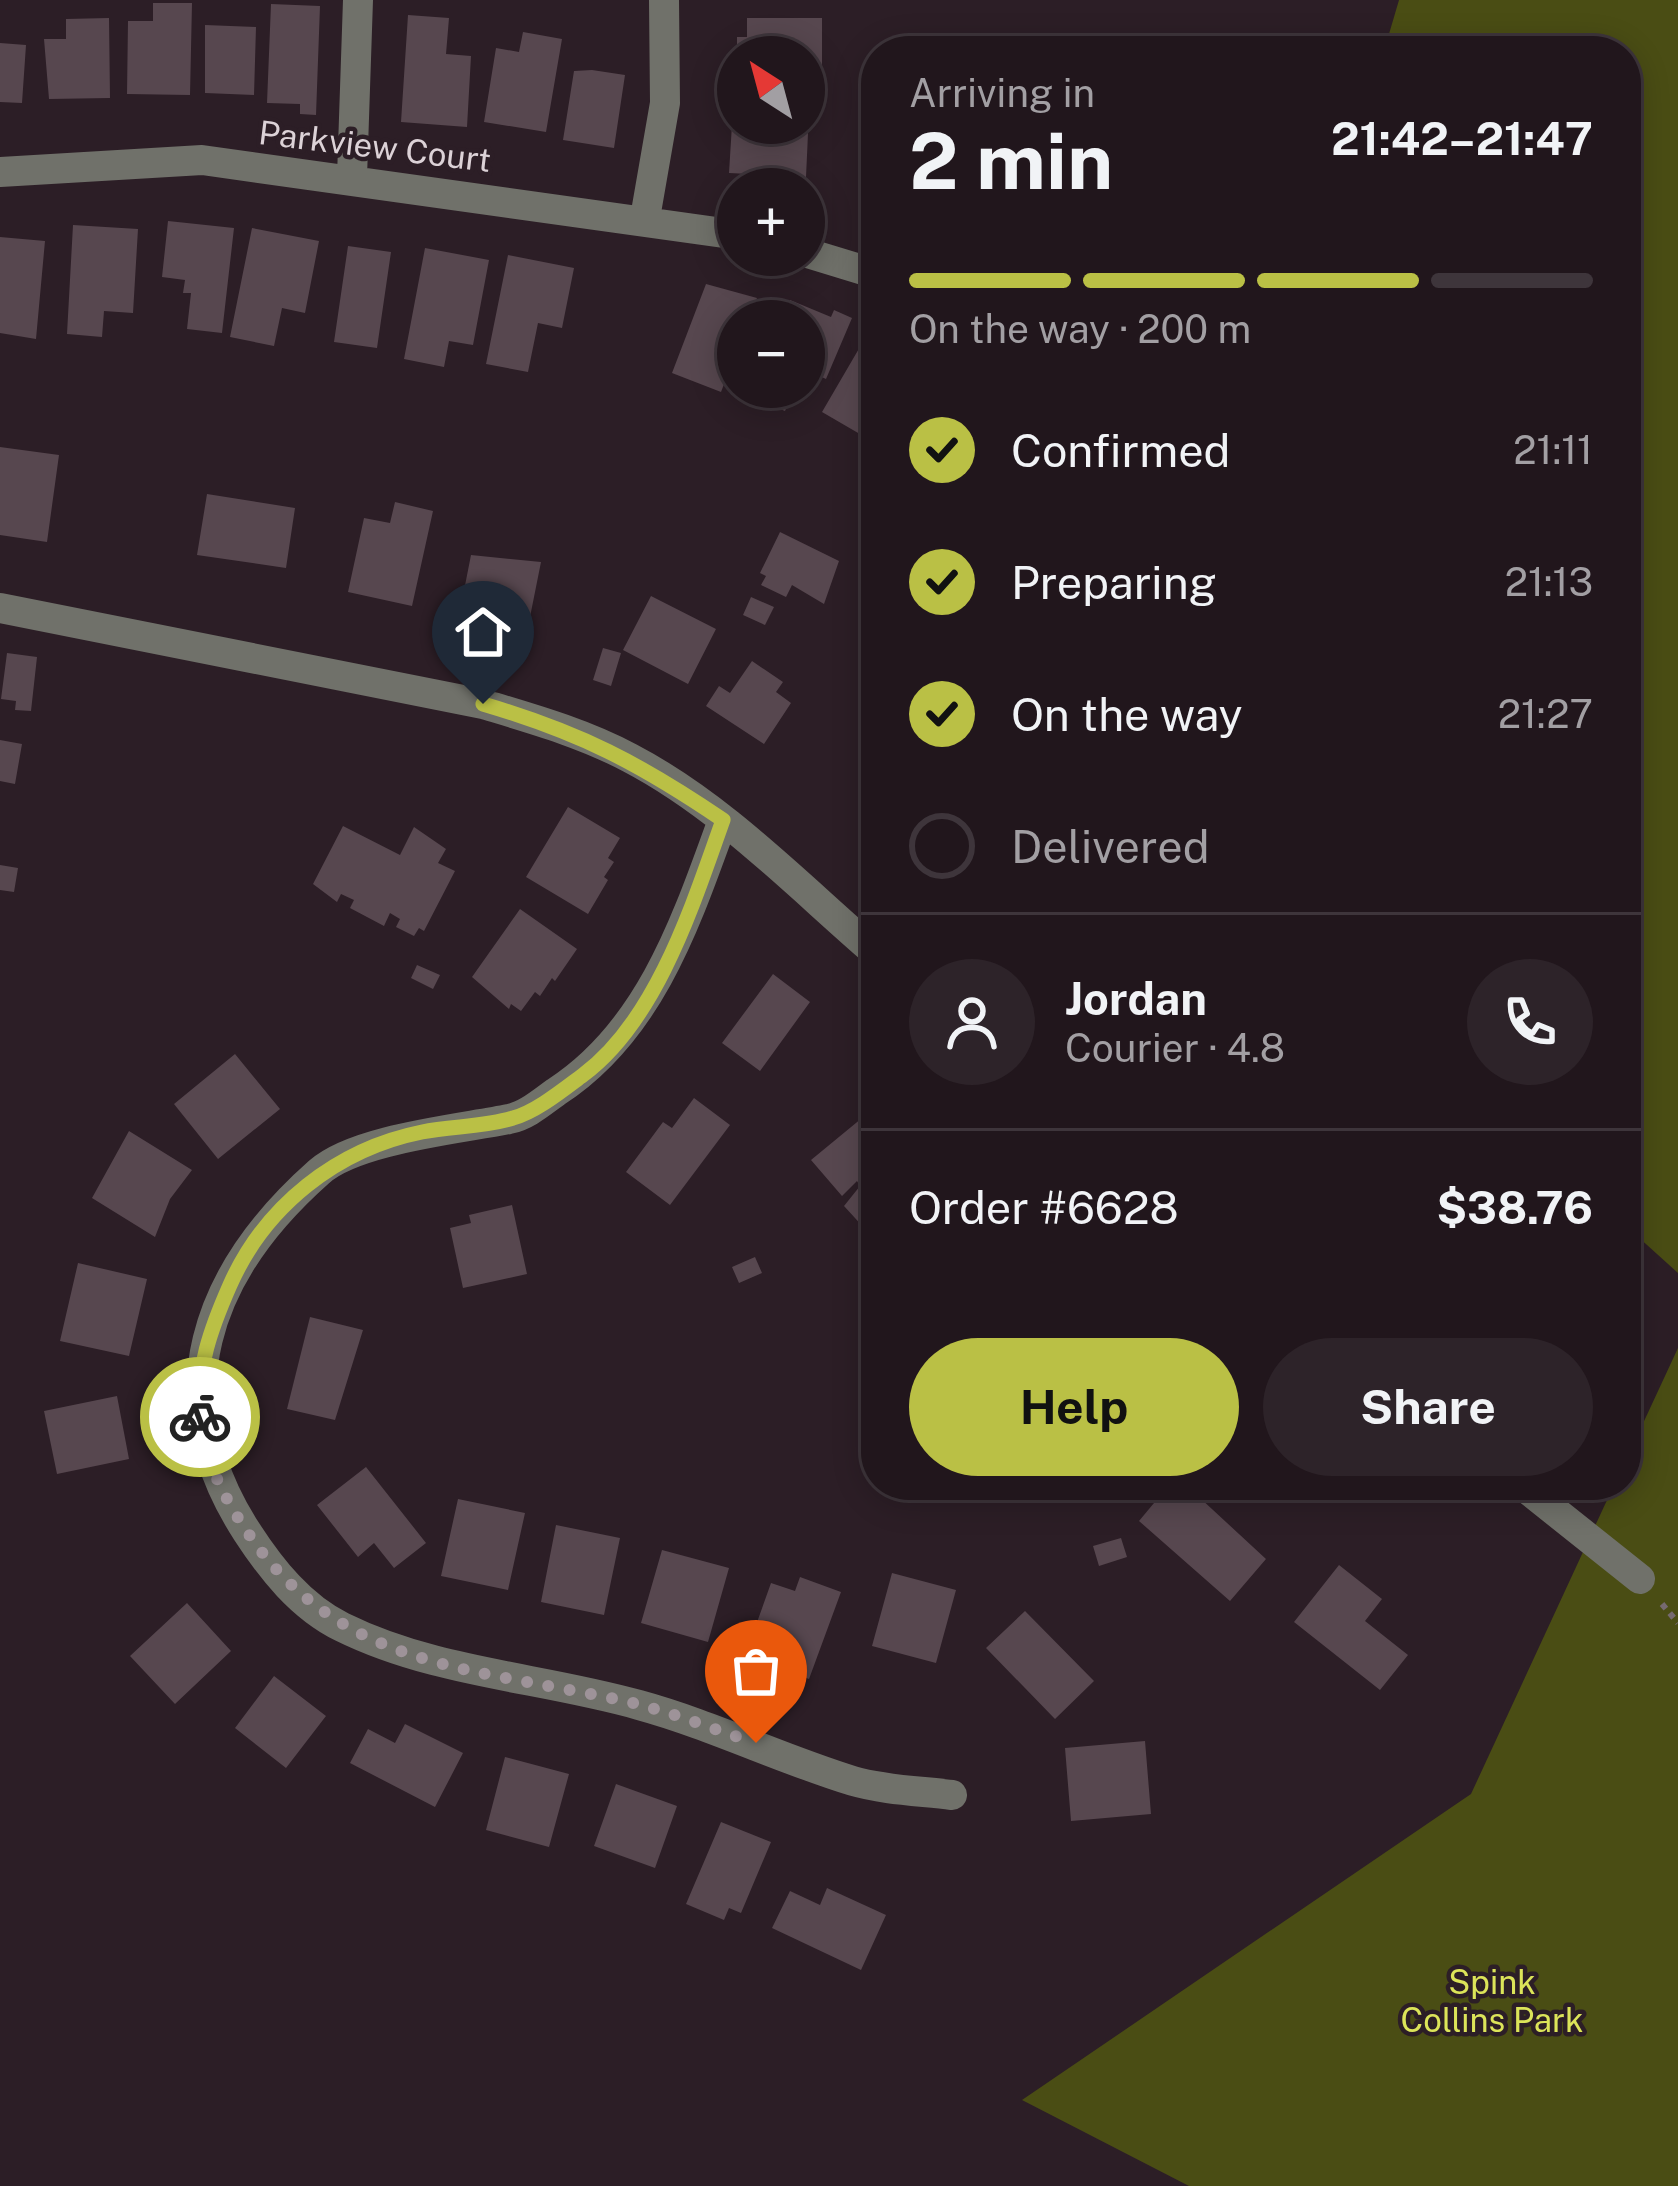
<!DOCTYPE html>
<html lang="en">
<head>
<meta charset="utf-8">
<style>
	body { margin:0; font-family:"Public Sans",sans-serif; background:#2d2329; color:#f1f3f6; height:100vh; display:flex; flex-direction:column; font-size:45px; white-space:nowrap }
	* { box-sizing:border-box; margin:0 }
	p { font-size:39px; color:#a29fa3 }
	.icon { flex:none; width:66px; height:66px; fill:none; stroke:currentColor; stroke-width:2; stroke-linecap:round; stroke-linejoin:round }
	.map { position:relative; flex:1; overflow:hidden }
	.panel { position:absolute; left:861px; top:36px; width:780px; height:1464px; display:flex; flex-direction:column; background:#21161c; border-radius:48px; box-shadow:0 6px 30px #0003,0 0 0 3px #3e353b }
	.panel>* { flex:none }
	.needle { width:78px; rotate:324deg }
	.fabs { position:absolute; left:717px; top:36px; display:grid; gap:24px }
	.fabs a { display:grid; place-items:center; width:108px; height:108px; border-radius:50%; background:#21161c; box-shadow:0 6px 30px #0003,0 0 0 3px #3e353b; font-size:60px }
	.pin { position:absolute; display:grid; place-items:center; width:102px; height:102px; color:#fff; margin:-123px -51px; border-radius:50% 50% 50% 0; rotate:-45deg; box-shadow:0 0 12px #0007 }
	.pin .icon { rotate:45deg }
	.courier { position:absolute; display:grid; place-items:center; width:120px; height:120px; margin:-60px; border:9px solid #bac045; border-radius:50%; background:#fff; color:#222; box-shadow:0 3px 15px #0007 }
	.summary em { font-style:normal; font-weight:700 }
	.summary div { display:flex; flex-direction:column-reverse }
	.summary { display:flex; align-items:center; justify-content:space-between; height:204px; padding:0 48px }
	h1 { font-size:78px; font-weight:700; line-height:90px }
	.bar { display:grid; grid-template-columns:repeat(4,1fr); gap:18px 12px; align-content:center; height:144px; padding:0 48px }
	.bar i { height:15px; border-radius:9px; background:#3e353b }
	.bar .current { background:#bac045 }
	.bar p { grid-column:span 4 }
	.line { display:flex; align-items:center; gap:30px; padding:0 48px; border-top:3px solid #3e353b }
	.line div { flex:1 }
	.round { display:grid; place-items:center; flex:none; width:126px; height:126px; border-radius:63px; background:#2d2329 }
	ol { padding:0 48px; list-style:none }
	li { display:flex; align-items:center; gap:36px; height:132px }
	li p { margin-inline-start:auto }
	li .icon { padding:12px; border-radius:50%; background:#bac045; color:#111; stroke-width:4 }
	li:last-child { color:#a29fa3 }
	li i { width:66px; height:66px; border:6px solid #3e353b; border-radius:50% }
	.primary-button { display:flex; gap:24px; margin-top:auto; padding:24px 48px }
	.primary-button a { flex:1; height:138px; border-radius:72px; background:#bac045; color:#111; font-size:48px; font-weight:700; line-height:138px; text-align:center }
	.primary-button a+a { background:#2d2329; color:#f1f3f6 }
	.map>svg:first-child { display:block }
	.green { fill:#4a4d14 }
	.building { fill:#57474f }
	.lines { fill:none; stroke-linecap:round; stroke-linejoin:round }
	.path { stroke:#766a70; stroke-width:6; stroke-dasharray:6 6; stroke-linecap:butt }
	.minor { stroke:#70716a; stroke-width:30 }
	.done { stroke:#9e9399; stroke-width:12; stroke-dasharray:0 21.6 }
	.route { stroke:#bac045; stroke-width:15 }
	.labels { text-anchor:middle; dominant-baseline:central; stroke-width:9; stroke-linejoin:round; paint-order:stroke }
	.street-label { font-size:33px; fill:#dcd2d7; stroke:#2c1e26 }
	.park-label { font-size:33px; fill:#dce459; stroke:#2c1e26 }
</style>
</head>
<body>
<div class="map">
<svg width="1678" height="2186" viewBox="0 0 1678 2186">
	<rect width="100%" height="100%" fill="#2c1e26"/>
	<!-- green -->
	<path class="green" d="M1399 0H1678V1273L1626 1226V51H1384Z
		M1678 1348V2186H1189L1022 2100 1471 1794 1614 1485H1626V1460Z"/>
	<!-- building -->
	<path class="building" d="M153 3H192L190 95 127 94 128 21H153Z
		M271 4 320 6 316 115 300 114V104L267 103Z
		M408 15 449 18 446 54 471 56 467 127 401 122Z
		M109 18 110 98 49 99 44 39H66V19Z
		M747 18H822V66H813V84H804V57H737V37H747Z
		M205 25 256 27 254 95 205 93Z
		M523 32 562 39 546 132 484 122 496 48 519 52Z
		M0 43 26 45 22 103 0 102Z
		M592 70 625 75 614 148 563 140 574 71Z
		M733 108H738V123H804V111L809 112 806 177 729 173Z
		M168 221 234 228 222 333 187 329 191 293H183L185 280 162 277Z
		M73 225 138 229 133 313 104 311 102 337 67 334Z
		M252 228 319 241 305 313 282 308 274 346 230 337Z
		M0 237 45 241 36 339 0 333Z
		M348 246 391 252 377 348 334 342Z
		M425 248 489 260 473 345 449 341 444 367 404 359Z
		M508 255 574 268 562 328 538 323 528 372 486 364Z
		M706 284 757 298 748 321H738V348L721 392 672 373Z
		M790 300 831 317 834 310 852 318 826 379 804 369V321H781Z
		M871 328 876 331V418L865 437 822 412Z
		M754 387H795L785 411 750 397Z
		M0 447 59 455 47 542 0 535Z
		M207 494 295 508 286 568 197 555Z
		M395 502 433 511 412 606 348 592 364 518 390 523Z
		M780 532 839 561 824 604 792 585 786 597 761 585 766 576 760 573Z
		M471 555 541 562 527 632 499 621 500 613 478 609 475 625 458 621Z
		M651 596 716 629 688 684 623 650Z
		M751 597 774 607 765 625 743 615Z
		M603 648 621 653 611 686 593 680Z
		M7 653 37 657 31 711 15 710 16 701 1 699Z
		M752 661 783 682 776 692 791 703 764 744 706 706 719 686 730 693Z
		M0 740 22 744 15 784 0 781Z
		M568 807 620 838 608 858 614 862 604 877 608 880 588 914 526 877Z
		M343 826 400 855 414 827 446 849 438 863 455 871 424 931 419 928 414 936 396 927 400 919 390 913 384 926 350 908 354 900 341 894 337 902 313 884Z
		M0 865 18 868 14 892 0 890Z
		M520 909 577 949 555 981 552 978 540 996 535 992 521 1011 511 1004 509 1009 472 977Z
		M417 965 440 975 433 989 411 978Z
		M773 974 810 1002 760 1071 722 1043Z
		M235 1054 280 1109 218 1159 174 1104Z
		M694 1098 730 1125 670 1205 626 1172 663 1122 672 1128Z
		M862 1118 876 1134V1241L844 1206 860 1186 857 1181 842 1196 811 1160Z
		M129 1131 192 1170 170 1199 155 1237 92 1198Z
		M512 1205 527 1274 463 1288 450 1228 471 1223 469 1215Z
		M755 1257 762 1273 739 1283 732 1267Z
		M78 1263 147 1279 129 1356 60 1341Z
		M310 1317 363 1330 335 1420 287 1409Z
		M117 1396 129 1459 57 1474 44 1411Z
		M366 1467 426 1543 394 1568 374 1543 358 1557 317 1505Z
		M1169 1485H1186L1266 1559 1230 1601 1139 1521Z
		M458 1499 525 1513 508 1590 441 1576Z
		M556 1525 620 1538 604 1615 541 1602Z
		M1121 1538 1127 1557 1099 1566 1093 1546Z
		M662 1550 729 1568 708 1642 641 1623Z
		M1339 1565 1382 1599 1365 1621 1408 1655 1380 1690 1294 1622Z
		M892 1573 956 1590 936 1663 872 1646Z
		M800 1577 841 1592 809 1679 745 1656 771 1583 795 1591Z
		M187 1603 231 1651 175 1704 130 1656Z
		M1025 1611 1094 1681 1055 1719 986 1648Z
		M274 1676 326 1716 286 1768 235 1728Z
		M405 1724 463 1753 435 1807 350 1763 368 1729 395 1743Z
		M1145 1741 1151 1814 1071 1821 1065 1748Z
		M505 1757 569 1774 549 1847 486 1830Z
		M616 1784 677 1806 655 1868 594 1846Z
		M721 1822 771 1842 741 1913 729 1908 724 1920 686 1904Z
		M827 1888 886 1915 861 1970 772 1928 790 1891 820 1905Z"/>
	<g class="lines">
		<!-- path -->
		<path class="path" d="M1662 1604 1678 1623"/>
		<!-- minor -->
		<path class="minor" d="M0 172 202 160 738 235
			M352 177 358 0
			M645 218 665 103 664 0
			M804 252 876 274
			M0 608 483 704C533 719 583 733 630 758 722 806 798 886 876 953
			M723 820C686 922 650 1031 556 1092 542 1102 526 1116 509 1119 460 1129 356 1139 319 1172 205 1273 160 1398 247 1532 271 1569 301 1607 342 1627 435 1673 540 1677 639 1705 712 1725 781 1759 853 1781 884 1790 920 1791 952 1795
			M1522 1485 1640 1579"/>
	</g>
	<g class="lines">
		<!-- done -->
		<path class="done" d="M200 1417C204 1457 222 1494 244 1527 339 1673 479 1667 633 1703 674 1713 715 1730 756 1743"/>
		<!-- route -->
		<path class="route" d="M200 1417C196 1369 211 1328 230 1285 265 1206 337 1149 422 1132 452 1126 485 1127 513 1118 536 1112 564 1089 583 1075 657 1020 693 904 723 820 639 763 581 733 483 704"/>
	</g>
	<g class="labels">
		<!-- street labels -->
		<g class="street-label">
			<text transform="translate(375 146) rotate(7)">Parkview Court</text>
		</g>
		<!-- park labels -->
		<g class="park-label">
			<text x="1492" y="1982">Spink<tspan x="1492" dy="38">Collins Park</tspan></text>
		</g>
	</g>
</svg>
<div class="fabs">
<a><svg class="needle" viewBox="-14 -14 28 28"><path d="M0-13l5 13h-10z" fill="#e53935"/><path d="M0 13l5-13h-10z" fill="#a29fa3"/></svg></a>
<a>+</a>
<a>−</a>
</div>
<div class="pin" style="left:756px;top:1743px;background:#ea580c"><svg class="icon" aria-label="bag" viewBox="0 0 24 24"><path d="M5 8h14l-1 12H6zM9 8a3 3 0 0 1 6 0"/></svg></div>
<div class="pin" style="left:483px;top:704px;background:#1f2937"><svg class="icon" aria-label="home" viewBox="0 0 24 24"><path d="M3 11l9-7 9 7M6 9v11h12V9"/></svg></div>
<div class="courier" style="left:200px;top:1417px"><svg class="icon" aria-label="bike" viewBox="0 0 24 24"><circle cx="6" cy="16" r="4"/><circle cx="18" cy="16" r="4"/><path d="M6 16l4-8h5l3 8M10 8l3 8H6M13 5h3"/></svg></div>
<section class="panel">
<div class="summary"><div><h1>2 min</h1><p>Arriving in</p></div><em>21:42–21:47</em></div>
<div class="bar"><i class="current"></i><i class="current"></i><i class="current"></i><i></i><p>On the way · 200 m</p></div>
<ol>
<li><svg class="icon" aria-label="check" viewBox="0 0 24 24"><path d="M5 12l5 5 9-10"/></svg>Confirmed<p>21:11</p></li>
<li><svg class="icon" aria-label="check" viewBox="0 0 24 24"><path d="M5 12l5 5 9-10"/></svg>Preparing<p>21:13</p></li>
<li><svg class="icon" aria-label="check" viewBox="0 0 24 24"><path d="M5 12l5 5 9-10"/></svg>On the way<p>21:27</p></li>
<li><i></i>Delivered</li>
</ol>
<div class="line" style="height:216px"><a class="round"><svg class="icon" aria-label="person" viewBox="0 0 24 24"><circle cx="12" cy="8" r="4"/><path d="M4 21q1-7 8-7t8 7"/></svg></a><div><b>Jordan</b><p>Courier · 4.8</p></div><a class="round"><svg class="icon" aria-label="phone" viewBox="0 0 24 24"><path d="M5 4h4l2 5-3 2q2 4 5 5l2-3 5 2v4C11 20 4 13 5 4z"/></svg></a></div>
<div class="line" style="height:156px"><div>Order #6628</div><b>$38.76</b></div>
<div class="primary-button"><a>Help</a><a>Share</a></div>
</section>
</div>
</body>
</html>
